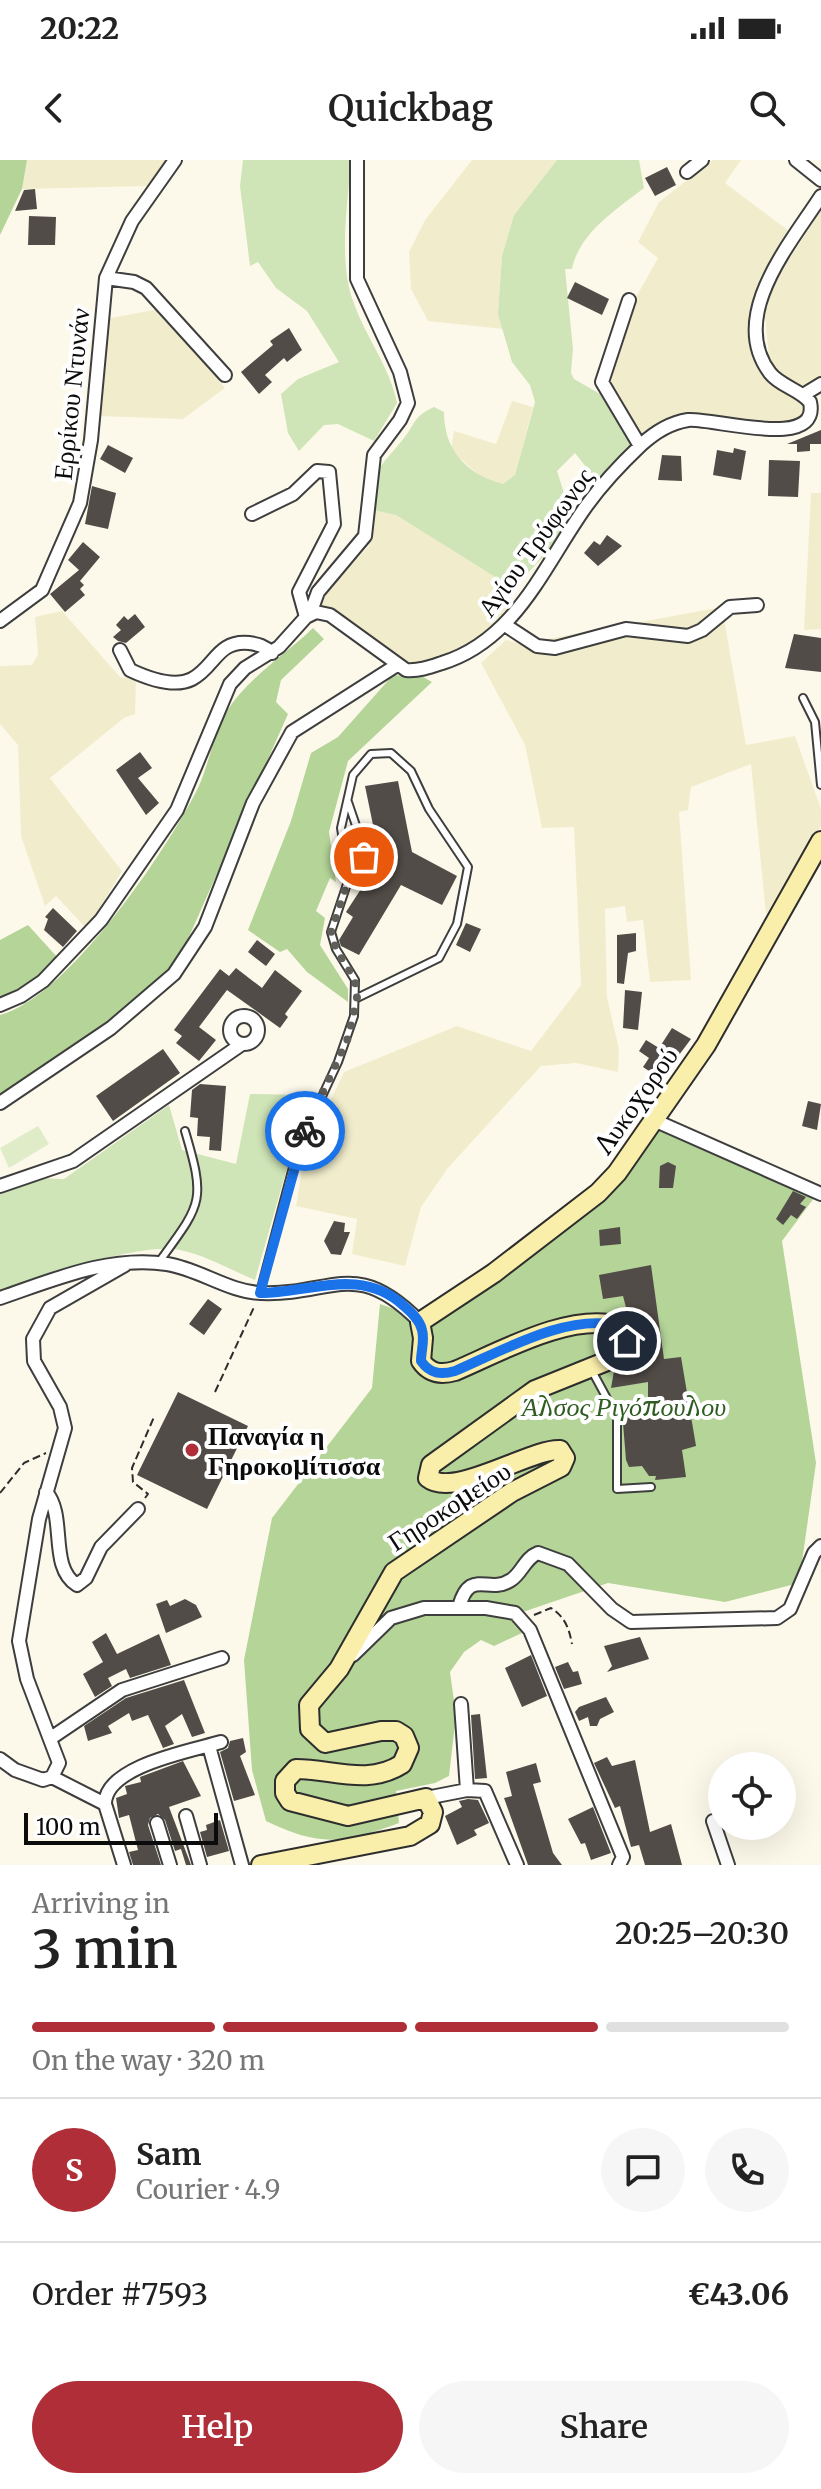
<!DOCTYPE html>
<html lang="en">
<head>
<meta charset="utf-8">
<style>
	body { margin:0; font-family:Merriweather,serif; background:#f6f6f6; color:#222; height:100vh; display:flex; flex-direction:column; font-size:30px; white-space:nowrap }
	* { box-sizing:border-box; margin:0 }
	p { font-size:26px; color:#767676 }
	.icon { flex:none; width:44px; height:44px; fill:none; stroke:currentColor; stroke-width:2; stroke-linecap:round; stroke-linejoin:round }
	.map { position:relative; height:1705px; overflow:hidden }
	.panel { display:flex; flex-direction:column; background:#fff; flex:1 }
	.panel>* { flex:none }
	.controls { position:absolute; left:708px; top:1592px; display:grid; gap:16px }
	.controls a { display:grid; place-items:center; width:88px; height:88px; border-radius:50%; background:#fff; box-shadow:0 8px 32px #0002; font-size:40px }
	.scale { position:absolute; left:24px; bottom:20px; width:194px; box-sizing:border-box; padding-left:8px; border:4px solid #0b0b0b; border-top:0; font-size:22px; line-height:28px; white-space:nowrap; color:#0b0b0b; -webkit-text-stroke:6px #fff; paint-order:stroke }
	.pin { position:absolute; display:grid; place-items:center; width:68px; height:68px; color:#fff; margin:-34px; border:4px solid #fff; border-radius:50%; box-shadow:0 2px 8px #0007 }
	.courier { position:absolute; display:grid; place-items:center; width:80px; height:80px; margin:-40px; border:6px solid #1a73e8; border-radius:50%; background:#fff; color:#222; box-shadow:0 2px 10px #0007 }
	.overview em { font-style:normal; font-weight:600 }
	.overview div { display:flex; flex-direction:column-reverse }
	.overview { display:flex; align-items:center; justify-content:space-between; height:136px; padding:0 32px }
	h1 { font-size:52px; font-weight:600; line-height:60px }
	.bar { display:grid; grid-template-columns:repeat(4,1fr); gap:12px 8px; align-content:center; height:96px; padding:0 32px }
	.bar i { height:10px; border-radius:6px; background:#e0e0e0 }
	.bar .selected { background:#af2e37 }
	.bar p { grid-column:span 4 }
	.line { display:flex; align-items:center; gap:20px; padding:0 32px; border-top:2px solid #e0e0e0 }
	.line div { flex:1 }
	.round { display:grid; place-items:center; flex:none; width:84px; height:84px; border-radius:42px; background:#f6f6f6 }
	.action { display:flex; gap:16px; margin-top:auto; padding:16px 32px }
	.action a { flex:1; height:92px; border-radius:48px; background:#af2e37; color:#fff; font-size:32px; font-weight:600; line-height:92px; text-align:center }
	.action a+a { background:#f6f6f6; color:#222 }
	.status { display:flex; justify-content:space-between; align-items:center; height:56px; padding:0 40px; background:#fff; direction:ltr }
	.status svg { height:22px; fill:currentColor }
	header { display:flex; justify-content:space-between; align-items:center; height:104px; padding:0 32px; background:#fff; font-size:36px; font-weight:600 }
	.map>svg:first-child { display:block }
	.farmland { fill:#f1edcc }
	.green { fill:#cfe4b7 }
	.forest { fill:#b4d498 }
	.pitch { fill:#e0ecc8 }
	.building { fill:#524c48 }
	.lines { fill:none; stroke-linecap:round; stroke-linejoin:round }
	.lane-casing { stroke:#3e3e3e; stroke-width:10 }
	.street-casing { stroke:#3e3e3e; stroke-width:16 }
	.secondary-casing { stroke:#2d2d2d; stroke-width:22 }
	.path { stroke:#2d2d2d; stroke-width:2; stroke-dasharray:8 4; stroke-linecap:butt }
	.lane { stroke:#fff; stroke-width:6 }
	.street { stroke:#fff; stroke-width:12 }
	.secondary { stroke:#f9eeaa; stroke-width:18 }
	.done { stroke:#605e59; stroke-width:8; stroke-dasharray:0 14.4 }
	.route { stroke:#1a73e8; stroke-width:10 }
	.poi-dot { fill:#af2e37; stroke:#fff; stroke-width:3 }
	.labels { text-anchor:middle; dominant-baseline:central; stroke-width:8; stroke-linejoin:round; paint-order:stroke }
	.street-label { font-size:26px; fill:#0b0b0b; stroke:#fff }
	.park-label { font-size:26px; font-style:italic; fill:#2e5c21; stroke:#fff }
	.poi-label { font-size:26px; font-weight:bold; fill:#0b0b0b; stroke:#fff; text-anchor:start }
</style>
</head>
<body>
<div class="status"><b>20:22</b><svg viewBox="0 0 49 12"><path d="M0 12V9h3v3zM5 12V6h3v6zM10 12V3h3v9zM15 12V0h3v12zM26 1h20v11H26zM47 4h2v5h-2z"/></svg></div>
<header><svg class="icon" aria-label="back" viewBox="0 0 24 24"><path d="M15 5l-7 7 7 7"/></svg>Quickbag<svg class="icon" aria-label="search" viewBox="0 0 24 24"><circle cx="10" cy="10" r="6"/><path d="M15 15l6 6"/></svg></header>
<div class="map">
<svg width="821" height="1705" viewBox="0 0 821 1705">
	<rect width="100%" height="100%" fill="#fdf9ea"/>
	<!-- farmland -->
	<path class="farmland" d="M27 0H167L149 26 22 29Z
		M472 0H557L514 55 502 96 498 154 503 169 428 161 411 129 409 92 425 60Z
		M713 0H741L725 23 793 74 752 152 756 191 767 221 804 246 805 257 786 266 705 257 641 282 609 228 635 139 658 98 638 82 659 42Z
		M821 50V219L801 227 777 215 769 198 765 156 771 132 788 101Z
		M159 149 225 228 183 259 98 256 106 159Z
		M512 241 533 247 515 315 503 324 484 319 451 291 454 271 496 284Z
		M811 333H821V469L804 470Z
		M373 350 396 355 513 428 504 459 470 490 406 508 320 447 329 429 369 386Z
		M722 447 746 585 795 576 821 649V666L773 748 766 754 751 604 691 627 688 650 679 652 691 820 650 822 643 760 627 762 625 746 605 749 607 837 619 889 618 912 576 903 541 906 447 1009 421 1047 405 1106 352 1094 357 1059 296 1046 304 997 344 912 457 866 531 891 581 825 574 667 542 668 525 585 481 503 506 480 521 484Z
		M62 451 120 517 136 520 135 554 124 558 50 618 122 711 87 769 56 736 45 746 21 676 18 585 0 564V506L32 505 38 494 35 457Z"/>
	<!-- green -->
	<path class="green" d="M243 0H351C348 44 338 98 353 141 365 176 390 207 397 243L374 281 338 264 324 265 299 291 288 273 281 234 298 219 339 202 307 151 276 128 258 102 250 106 240 26Z
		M557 0H639L644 28C617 49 579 73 572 109H565L573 189 571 213 574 219 600 234 635 286 598 322 575 293 557 311 569 349 556 384 513 428 396 355 373 350C372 306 379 310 404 278 417 261 413 257 434 247L444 252C444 290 466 314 503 324L515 315 535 242 530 225 512 202 498 154 502 96 514 55Z
		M250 934 308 935 255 1120C231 1110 205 1095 180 1090 140 1082 38 1117 0 1134V1031L35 1018 64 1019 169 945 182 990 236 1004Z"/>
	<!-- forest -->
	<path class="forest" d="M0 0H27L22 29 0 75Z
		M313 468 324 479 281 520 276 542 288 554 180 797C130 854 61 896 0 939V855C68 837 167 690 198 628 209 604 213 576 226 553 246 519 285 495 313 468Z
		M393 515 423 517 432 522 348 601 329 672 336 722 330 718 316 751 325 758 320 785 348 829V842L307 812 287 789 280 792 248 770 291 661 311 593 338 577Z
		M28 765 58 798 18 834 0 840V780Z
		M660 966 814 1038 782 1081 816 1303 799 1423 725 1442 608 1423 520 1453 524 1472 494 1486 481 1480 464 1492 450 1512 456 1555 449 1616 435 1623 396 1631 399 1663C343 1684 320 1687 266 1661L252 1610 244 1500 272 1358 372 1228 380 1144C408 1154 429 1161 458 1149Z"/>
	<!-- pitch -->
	<path class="pitch" d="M38 966 49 984 9 1008 0 988Z"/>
	<!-- building -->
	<path class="building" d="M667 7 676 25 655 36 645 18Z
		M35 29 37 49 15 51 24 30Z
		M29 56 56 57 55 85H28Z
		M575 122 609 139 602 155 567 138Z
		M289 168 302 190 287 202 284 198 265 215 272 222 259 234 241 212 273 185 270 181Z
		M821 270V284H810V291L797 292V284H787Z
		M108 285 133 298 125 313 100 299Z
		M734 288 746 291 741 320 713 315 717 290 733 293Z
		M662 295 681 296 682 321 658 320Z
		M769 300 800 301 798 337 768 336Z
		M92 326 116 333 108 369 85 364Z
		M607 375 622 386 598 406 584 393 594 381 600 385Z
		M83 382 100 397 80 421 84 425 80 429 85 435 65 452 50 434 79 410 68 400Z
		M135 454 145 467 126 483 118 481 113 477 121 470 116 465 124 456 128 460Z
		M794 474 821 478V512L785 508Z
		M140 592 152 608 138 618 159 643 146 655 116 610Z
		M398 621 412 692 457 716 442 745 401 725 359 795 341 786 339 780 353 757 346 752 372 712 363 707 370 694 380 699 365 626Z
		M53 748 77 771 63 787 44 770 48 759 45 757Z
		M466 763 481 769 470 792 456 785Z
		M636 773V791L628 793 624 824 617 823V775Z
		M257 780 275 794 266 806 248 792Z
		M236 808 262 828 275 810 302 831 285 854 288 857 280 868 227 830 199 867 216 880 199 901 176 883 182 876 174 870 220 809 229 816Z
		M625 830 642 832 638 870 623 868Z
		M672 868 691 879 661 919 643 907 649 898 639 891 646 880 659 888Z
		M163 889 180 913 113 961 96 936Z
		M200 924 226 926 221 991 209 990 210 977 197 976 198 958 190 957 192 930Z
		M808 941 821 944 817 970 802 966Z
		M668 1002 676 1006 673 1028H659L660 1006Z
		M793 1031 806 1037 800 1044 806 1047 797 1059 791 1055 783 1065 776 1059Z
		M334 1061 345 1063 344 1072H350L341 1095 331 1094 324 1081Z
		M620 1067 621 1084 600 1086 599 1070Z
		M651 1105 664 1199 681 1197 696 1286 682 1290 686 1317 655 1320 656 1316H649L642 1306 629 1307 626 1300 622 1251 648 1248V1222L611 1228 614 1211 636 1206V1200L646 1198 638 1154 628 1155 623 1136 603 1139 599 1115Z
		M208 1139 222 1149 204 1175 189 1164Z
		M178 1232 248 1266 207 1349 137 1315Z
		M185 1439 196 1445 202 1457 166 1473 156 1444 167 1440 170 1446Z
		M106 1473 117 1494 159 1474 171 1505 130 1518 126 1509 108 1518 112 1526 95 1537 83 1514 103 1502 92 1482Z
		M640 1477 649 1499 607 1512 612 1506 604 1486Z
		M531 1495 547 1536 522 1547 505 1508Z
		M568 1502 573 1512 578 1511 582 1524 564 1529 555 1507Z
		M184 1520 205 1573 192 1577 182 1554 165 1566 174 1584 163 1588 148 1555 132 1561 129 1553 108 1566 112 1573 88 1581 84 1566 126 1538Z
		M606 1537 614 1552 600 1559 597 1566H590L588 1557 579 1561 575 1552 579 1547Z
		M480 1554 487 1618 475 1619 471 1555Z
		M243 1578 246 1592 240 1596 255 1635 234 1641 220 1592 228 1588 230 1581Z
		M607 1597 612 1606 635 1600 650 1672 671 1664 682 1705H645L639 1685 631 1687 620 1646 615 1648 594 1603Z
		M183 1601 201 1636 169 1647 191 1705H186L181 1689 175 1691 165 1660 158 1654 150 1658 148 1665 161 1705H133L129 1692 138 1690 129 1655 119 1658 116 1638 127 1634 125 1626 141 1622 140 1617Z
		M536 1603 541 1622 533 1624 553 1693 562 1705H528L504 1638 512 1636 506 1612Z
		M468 1639 478 1640 489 1663 474 1670 477 1675 457 1685 445 1656 462 1647 459 1641Z
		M593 1647 611 1693 591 1700 585 1683 581 1684 568 1659Z
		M220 1660 229 1691 207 1697 200 1672 207 1670 206 1665Z"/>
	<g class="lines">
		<defs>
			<path id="lane" d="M803 538 815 562 821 625
				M348 642 365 692 349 718
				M159 1102C202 1043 206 1042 185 971
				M260 1132 298 988 338 902 354 856 355 820 336 789 331 772 349 718 341 668 353 615 371 594 391 593 411 611 429 649 468 707 457 764 439 798 357 838
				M591 1209 617 1257V1329L651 1327"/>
			<path id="street" d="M796 0 821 20
				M687 12 702 0
				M106 118 134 122 146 128 225 215
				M629 140 602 222 640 286
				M803 235 821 224
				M252 354 293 334 317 311 329 312 334 364 299 432 306 457
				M310 454 318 432 365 376 374 295 400 260 408 243 400 212 357 119V0
				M0 461 42 430 80 343 91 280 106 118 132 61 175 0
				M505 465 537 486 555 488 626 469 688 476 702 470 730 447 757 445
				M120 490 130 510C147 518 174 528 192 519 215 507 217 480 249 483 258 484 264 486 272 493
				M0 845 21 836 43 821 101 760 177 650 230 524 245 508 279 487 306 457 316 452 330 455 406 510C419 511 430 507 442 503 517 480 545 403 587 345 603 323 621 304 641 285 655 272 669 263 688 260 711 257 821 292 810 242 799 229 780 226 770 213 727 156 791 83 821 36
				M230 870a14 14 0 1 1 28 0a14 14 0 1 1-28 0Z
				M0 943 111 868 174 814 205 767 253 643 292 572 397 505
				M656 961 821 1034
				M0 1026 73 1001 242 884
				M0 1138C53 1120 110 1095 167 1104 199 1109 229 1132 261 1133 333 1136 355 1096 420 1162
				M46 1332C67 1356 48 1407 77 1425L86 1418 101 1387 138 1349
				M459 1447C470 1407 488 1435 511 1420 522 1413 525 1398 538 1393L568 1404 612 1449 631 1462 777 1458 790 1449 814 1393 821 1386
				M353 1495 391 1458 424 1448H486L515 1453 530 1470 623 1697 619 1705
				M461 1544 467 1630
				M51 1578 122 1530 222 1498
				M209 1586 242 1705
				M0 1599 15 1610 43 1620 52 1617 59 1603 27 1519 19 1481 39 1359 65 1268 60 1247 34 1201 33 1179 50 1148 125 1105
				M52 1617 105 1644 124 1705
				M426 1638 467 1630 485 1631 517 1705
				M105 1644C105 1606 191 1591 221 1582
				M186 1656 200 1705
				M713 1661 728 1705
				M157 1663 170 1705"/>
			<path id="secondary" d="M261 1705 410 1676 430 1664 433 1652 426 1638 348 1656 290 1641 285 1633V1621L296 1609C332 1609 368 1626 402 1604L409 1588 404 1576 396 1571H381L325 1583 310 1569 309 1545 339 1509 394 1412 512 1332 561 1307 565 1298 560 1290C532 1288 454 1339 428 1318L431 1305 535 1230 617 1197 627 1181 619 1166C570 1152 500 1192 455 1211 441 1215 430 1214 421 1201L423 1178 420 1162 494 1113 598 1033 617 1013 706 885 821 681"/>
		</defs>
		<!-- lane casing -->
		<use href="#lane" class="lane-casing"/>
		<!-- street casing -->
		<use href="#street" class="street-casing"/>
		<!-- secondary casing -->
		<use href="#secondary" class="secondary-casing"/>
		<!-- path -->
		<path class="path" d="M215 1232 255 1145
			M0 1333 24 1303 46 1293
			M145 1338 148 1334 133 1322 132 1308 154 1257
			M534 1455 551 1448C565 1457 569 1468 572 1484"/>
		<!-- lane -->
		<use href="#lane" class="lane"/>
		<!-- street -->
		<use href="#street" class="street"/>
		<!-- secondary -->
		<use href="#secondary" class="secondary"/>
	</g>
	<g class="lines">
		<!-- done -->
		<path class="done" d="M305 971 348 878 357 838 355 820 336 789 331 772 349 718 364 697"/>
		<!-- route -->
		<path class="route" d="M305 971 260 1133C310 1133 361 1106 404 1146 411 1152 420 1160 422 1170 425 1180 421 1191 421 1201 430 1214 441 1215 455 1211 500 1192 569 1152 619 1166L627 1181"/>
	</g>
	<!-- markers -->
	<circle class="poi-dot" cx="192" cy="1290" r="8"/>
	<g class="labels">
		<!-- street labels -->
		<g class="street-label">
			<text transform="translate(71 234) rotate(-84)">Ερρίκου Ντυνάν</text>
			<text transform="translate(535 382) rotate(-54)">Αγίου Τρύφωνος</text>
			<text transform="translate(636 940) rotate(-55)">Λυκοχορού</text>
			<text transform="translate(449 1346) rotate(-33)">Γηροκομείου</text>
		</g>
		<!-- park labels -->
		<g class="park-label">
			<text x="624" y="1246">Άλσος Ριγόπουλου</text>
		</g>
		<!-- poi labels -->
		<g class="poi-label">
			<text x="208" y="1275">Παναγία η<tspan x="208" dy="30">Γηροκομίτισσα</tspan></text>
		</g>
	</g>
</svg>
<div class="controls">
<a><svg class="icon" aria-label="locate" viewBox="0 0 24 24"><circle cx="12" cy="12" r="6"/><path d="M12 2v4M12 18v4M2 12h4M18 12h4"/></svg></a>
</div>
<div class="scale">100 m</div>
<div class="pin" style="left:364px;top:697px;background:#ea580c"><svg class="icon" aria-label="bag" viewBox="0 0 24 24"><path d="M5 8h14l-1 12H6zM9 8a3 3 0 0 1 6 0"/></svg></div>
<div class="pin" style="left:627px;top:1181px;background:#1f2937"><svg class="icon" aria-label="home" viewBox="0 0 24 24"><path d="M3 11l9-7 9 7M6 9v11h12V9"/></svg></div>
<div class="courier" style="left:305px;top:971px"><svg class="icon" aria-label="bike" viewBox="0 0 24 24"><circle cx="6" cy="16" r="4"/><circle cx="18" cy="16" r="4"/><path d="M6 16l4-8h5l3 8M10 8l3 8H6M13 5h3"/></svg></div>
</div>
<section class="panel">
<div class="overview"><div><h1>3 min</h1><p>Arriving in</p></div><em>20:25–20:30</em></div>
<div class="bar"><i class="selected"></i><i class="selected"></i><i class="selected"></i><i></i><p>On the way · 320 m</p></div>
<div class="line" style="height:144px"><b class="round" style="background:#af2e37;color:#fff">S</b><div><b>Sam</b><p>Courier · 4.9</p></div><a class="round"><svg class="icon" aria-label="chat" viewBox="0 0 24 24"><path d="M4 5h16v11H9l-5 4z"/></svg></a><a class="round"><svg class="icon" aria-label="phone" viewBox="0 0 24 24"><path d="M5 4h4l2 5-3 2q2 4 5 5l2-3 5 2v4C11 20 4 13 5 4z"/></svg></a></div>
<div class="line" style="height:104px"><div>Order #7593</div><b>€43.06</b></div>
<div class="action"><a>Help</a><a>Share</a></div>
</section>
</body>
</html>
